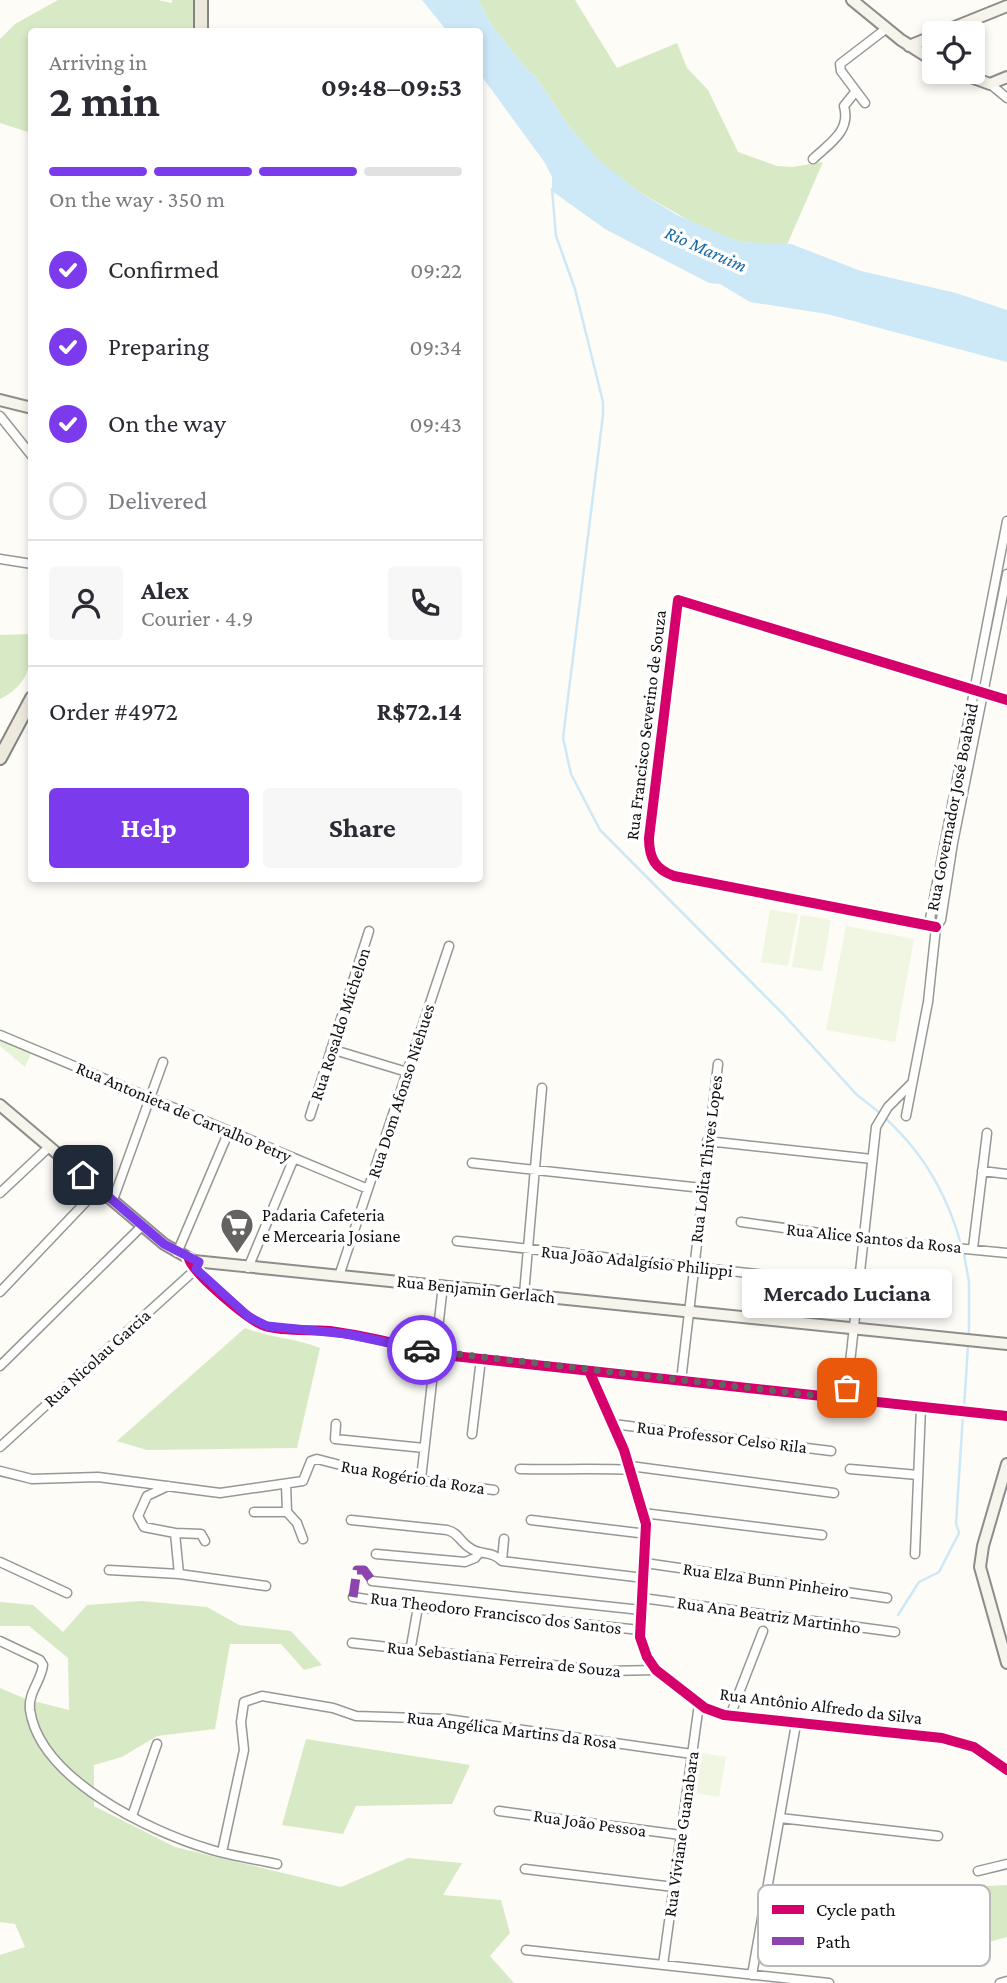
<!DOCTYPE html>
<html lang="en">
<head>
<meta charset="utf-8">
<style>
	body { margin:0; font-family:"Crimson Pro",serif; background:#f7f7f7; color:#2b2b33; height:100vh; display:flex; flex-direction:column; font-size:26px; white-space:nowrap }
	* { box-sizing:border-box; margin:0 }
	p { font-size:23px; color:#7c7c81 }
	.icon { flex:none; width:38px; height:38px; fill:none; stroke:currentColor; stroke-width:2; stroke-linecap:round; stroke-linejoin:round }
	.map { position:relative; flex:1; overflow:hidden }
	.side { position:absolute; left:28px; top:28px; width:455px; height:854px; display:flex; flex-direction:column; background:#fff; border-radius:7px; box-shadow:0 4px 10px #0003 }
	.side>* { flex:none }
	.fabs { position:absolute; left:922px; top:21px; display:grid; gap:14px }
	.fabs a { display:grid; place-items:center; width:63px; height:63px; border-radius:7px; background:#fff; box-shadow:0 4px 10px #0003; font-size:35px }
	.pin { position:absolute; display:grid; place-items:center; width:60px; height:60px; color:#fff; margin:-30px; border-radius:14px; box-shadow:0 4px 10px #0006 }
	.courier { position:absolute; display:grid; place-items:center; width:70px; height:70px; margin:-35px; border:5px solid #7c3aed; border-radius:50%; background:#fff; color:#222; box-shadow:0 2px 9px #0007 }
	.bubble { position:absolute; height:49px; border-radius:7px; background:#fff; box-shadow:0 4px 10px #0003; font-size:23px; font-weight:700; line-height:49px; text-align:center }
	.summary em { font-style:normal; font-weight:700 }
	.summary div { display:flex; flex-direction:column-reverse }
	.summary { display:flex; align-items:center; justify-content:space-between; height:119px; padding:0 21px }
	h1 { font-size:46px; font-weight:700; line-height:52px }
	.bar { display:grid; grid-template-columns:repeat(4,1fr); gap:10px 7px; align-content:center; height:84px; padding:0 21px }
	.bar i { height:9px; border-radius:5px; background:#e1e1e2 }
	.bar .active { background:#7c3aed }
	.bar p { grid-column:span 4 }
	.line { display:flex; align-items:center; gap:18px; padding:0 21px; border-top:2px solid #e1e1e2 }
	.line div { flex:1 }
	.round { display:grid; place-items:center; flex:none; width:74px; height:74px; border-radius:7px; background:#f7f7f7 }
	ol { padding:0 21px; list-style:none }
	li { display:flex; align-items:center; gap:21px; height:77px }
	li p { margin-inline-start:auto }
	li .icon { padding:7px; border-radius:50%; background:#7c3aed; color:#fff; stroke-width:4 }
	li:last-child { color:#7c7c81 }
	li i { width:38px; height:38px; border:4px solid #e1e1e2; border-radius:50% }
	.action { display:flex; gap:14px; margin-top:auto; padding:14px 21px }
	.action a { flex:1; height:80px; border-radius:7px; background:#7c3aed; color:#fff; font-size:28px; font-weight:700; line-height:80px; text-align:center }
	.action a+a { background:#f7f7f7; color:#2b2b33 }
	.map>svg:first-child { display:block }
	.green { fill:#e7f3d7 }
	.forest { fill:#d8eac5 }
	.pitch { fill:#f0f6e1 }
	.water { fill:#cde8f7 }
	.lines { fill:none; stroke-linecap:round; stroke-linejoin:round }
	.stream { stroke:#cde8f7; stroke-width:2.5 }
	.street-casing { stroke:#979795; stroke-width:11 }
	.secondary-casing { stroke:#8e8d8b; stroke-width:14 }
	.primary-casing { stroke:#858482; stroke-width:16 }
	.street { stroke:#fffffe; stroke-width:8 }
	.secondary { stroke:#f6f4eb; stroke-width:10 }
	.primary { stroke:#ede9dc; stroke-width:12 }
	.quiet { stroke:#8e44ad; stroke-width:9; stroke-dasharray:18 9; stroke-linecap:butt }
	.cycleway-casing { stroke:#fff; stroke-width:15 }
	.cycleway { stroke:#d6006c; stroke-width:10 }
	.done { stroke:#646362; stroke-width:7; stroke-dasharray:0 12.6 }
	.route { stroke:#7c3aed; stroke-width:9 }
	.labels { text-anchor:middle; dominant-baseline:central; stroke-width:7; stroke-linejoin:round; paint-order:stroke }
	.street-label { font-size:18px; fill:#111; stroke:#fff }
	.poi-label { font-size:18px; fill:#111; stroke:#fff; text-anchor:start }
	.water-label { font-size:19px; font-style:italic; fill:#1768a6; stroke:#fff }
	.key { fill:#fff; stroke:#b8b8b8; stroke-width:2 }
	.key-label { font-size:19px; fill:#111 }
</style>
</head>
<body>
<div class="map">
<svg width="1007" height="1983" viewBox="0 0 1007 1983">
	<rect width="100%" height="100%" fill="#fdfcf7"/>
	<!-- green -->
	<path class="green" d="M0 1040 31 1054 25 1067 0 1046Z"/>
	<!-- forest -->
	<path class="forest" d="M58 0H158L172 3V0H194L193 31 32 32 31 133 0 123V39L15 24Z
		M478 0H575L617 68 677 43 687 68 708 90 738 152 777 166 792 167 823 162 787 245 740 242 697 225 639 192 600 162 568 125 535 76 527 70 492 26Z
		M31 634C32 664 29 685 0 699V635Z
		M245 1328C270 1338 296 1338 320 1348L297 1448 147 1450 117 1441Z
		M142 1601 207 1607 239 1625 291 1631 322 1665 304 1670 281 1644H230L215 1729 157 1736 122 1757 94 1765V1806L175 1847 341 1887 408 1858 462 1863 443 1895 501 1900 510 1933 490 1956 514 1983H0V1955L25 1947 15 1924 0 1922V1688L26 1699 69 1710 68 1658 29 1626H0V1602L33 1605 63 1632 87 1605Z
		M306 1739 470 1765 452 1804 356 1806 343 1834 282 1825Z
		M1007 1885V1937L982 1944 969 1887Z"/>
	<!-- pitch -->
	<path class="pitch" d="M770 910 798 914 788 966 761 962Z
		M801 915 831 920 822 971 792 967Z
		M846 926 914 939 895 1042 826 1030Z
		M698 1752 726 1757 719 1797 691 1792Z"/>
	<!-- water -->
	<path class="water" d="M422 0H478L492 26 527 70 535 76 568 125 600 161 639 192 677 215 740 242 791 244 861 271 956 293 1007 310V362L827 314 750 302 720 284 709 283 605 229 552 191V177L545 163 480 74V32L447 31Z"/>
	<g class="lines">
		<!-- stream -->
		<path class="stream" d="M552 189 556 236 575 289 603 402V415L563 738 571 774 600 830 784 1015 857 1095C909 1133 942 1178 960 1241
			M964 1254 969 1282V1338
			M964 1408 968 1345
			M898 1615 919 1582 939 1572 959 1533 956 1523 963 1415"/>
		<defs>
			<path id="street" d="M990 84 1007 98
				M865 103 841 71 840 64 887 28
				M813 159C830 143 851 131 844 106L856 91
				M0 416 32 456
				M0 559 32 564
				M936 927 674 876C655 869 649 858 649 838L678 600 1007 700
				M936 927 930 919 1007 521
				M0 1035 368 1189
				M331 1049 407 1072
				M310 1116 369 931
				M906 1116 928 1002 936 927 941 920 953 843 1007 574
				M707 1141 872 1159
				M472 1163 702 1188
				M982 1171 1007 1174
				M0 1193 49 1147
				M113 1200 163 1062
				M741 1222 863 1239 1007 1253
				M457 1241 858 1285
				M973 1248 987 1133
				M177 1253 229 1131
				M248 1268 294 1158
				M339 1276 449 946
				M0 1292 99 1188
				M524 1294 542 1088
				M0 1366 143 1225
				M681 1381 718 1064
				M846 1399 876 1127 888 1107 911 1084
				M336 1424 335 1439 424 1448
				M613 1424 831 1451
				M472 1434 481 1359
				M0 1447 196 1269
				M630 1466 834 1493
				M520 1469C558 1470 594 1468 632 1470
				M850 1469 918 1475
				M0 1471 32 1479 98 1477 220 1493 303 1481 311 1461 317 1459 379 1475 494 1490
				M421 1479 443 1285
				M286 1484 287 1512 297 1523 303 1539
				M168 1486 147 1496 138 1516 144 1527 175 1533 179 1574
				M254 1512H287
				M643 1513 822 1535
				M351 1520 447 1530C459 1533 460 1542 470 1548 481 1556 491 1550 502 1561L644 1578
				M531 1520 647 1534
				M175 1533 201 1534 205 1541
				M376 1554 465 1562 475 1558 479 1553
				M915 1554 921 1407
				M502 1561 504 1539
				M0 1562 67 1593
				M645 1563 887 1598
				M109 1570 179 1574 266 1586
				M372 1581 641 1610
				M353 1597 418 1607 640 1630
				M642 1598 895 1632
				M0 1641 40 1660 43 1665C41 1682 28 1692 30 1710 40 1779 149 1831 209 1849 231 1856 254 1859 277 1864
				M352 1643 607 1671 656 1670
				M410 1652 418 1607
				M730 1716 763 1631
				M499 1811 681 1835
				M132 1816 157 1744
				M780 1818 938 1836
				M222 1852 244 1750 241 1722 244 1702 262 1696 333 1708 356 1716 447 1719 692 1754
				M525 1869 674 1887
				M978 1871 1007 1864
				M766 1895 960 1918
				M526 1950 829 1983
				M663 1965 699 1704
				M752 1975 796 1724
				M1000 1983 1007 1981"/>
			<path id="secondary" d="M852 0 901 40 934 61
				M940 33 1007 6
				M909 46 934 36
				M957 72 990 84 1007 77
				M0 400 32 408
				M0 1105 164 1244 194 1261 1007 1344
				M189 1259C194 1274 249 1321 265 1326 285 1332 309 1329 330 1331 366 1336 400 1344 435 1354L1007 1416
				M589 1371 624 1450 646 1524 640 1637 647 1657 656 1670 705 1708 724 1715 942 1738 974 1747 1007 1770
				M1007 1464 983 1546 980 1567 1007 1663"/>
			<path id="primary" d="M201 32V0
				M0 758 32 698"/>
		</defs>
		<!-- street casing -->
		<use href="#street" class="street-casing"/>
		<!-- secondary casing -->
		<use href="#secondary" class="secondary-casing"/>
		<!-- primary casing -->
		<use href="#primary" class="primary-casing"/>
		<!-- street -->
		<use href="#street" class="street"/>
		<!-- secondary -->
		<use href="#secondary" class="secondary"/>
		<!-- primary -->
		<use href="#primary" class="primary"/>
		<!-- quiet -->
		<path class="quiet" d="M353 1597 357 1570H364L372 1581"/>
		<defs>
			<path id="cycleway" d="M936 927 674 876C655 869 649 858 649 838L678 600 1007 700
				M189 1259C194 1274 249 1321 265 1326 285 1332 309 1329 330 1331 366 1336 400 1344 435 1354L1007 1416
				M589 1371 624 1450 646 1524 640 1637 647 1657 656 1670 705 1708 724 1715 942 1738 974 1747 1007 1770"/>
		</defs>
		<!-- cycleway casing -->
		<use href="#cycleway" class="cycleway-casing"/>
		<!-- cycleway -->
		<use href="#cycleway" class="cycleway"/>
	</g>
	<g class="lines">
		<!-- done -->
		<path class="done" d="M422 1350 846 1399 847 1388"/>
		<!-- route -->
		<path class="route" d="M83 1175 164 1244 199 1262 196 1269 249 1317 267 1326 347 1334 422 1350"/>
	</g>
	<!-- icons -->
	<defs>
		<symbol id="supermarket-pin" viewBox="-11 -11 22 30"><path d="M0 17L-7.5 6A9.5 9.5 0 1 1 7.5 6Z" fill="#646362" stroke="#fff"/><path d="M-6-5.5h2.5l.6 2H6L4.5 2H-2.5L-4.4-4H-6ZM-1.5 3.2a1.3 1.3 0 1 0 .1 0ZM3 3.2a1.3 1.3 0 1 0 .1 0Z" fill="#fff"/></symbol>
	</defs>
	<g fill-rule="evenodd">
		<use href="#supermarket-pin" x="218" y="1206" width="38" height="52"/>
	</g>
	<g class="labels">
		<!-- street labels -->
		<g class="street-label">
			<text transform="translate(646 725) rotate(-83)">Rua Francisco Severino de Souza</text>
			<text transform="translate(952 807) rotate(-79)">Rua Governador José Boabaid</text>
			<text transform="translate(340 1024) rotate(-72)">Rua Rosaldo Michelon</text>
			<text transform="translate(401 1091) rotate(-72)">Rua Dom Afonso Niehues</text>
			<text transform="translate(184 1112) rotate(23)">Rua Antonieta de Carvalho Petry</text>
			<text transform="translate(706 1159) rotate(-83)">Rua Lolita Thives Lopes</text>
			<text transform="translate(874 1238) rotate(6)">Rua Alice Santos da Rosa</text>
			<text transform="translate(637 1261) rotate(6)">Rua João Adalgísio Philippi</text>
			<text transform="translate(476 1289) rotate(6)">Rua Benjamin Gerlach</text>
			<text transform="translate(97 1358) rotate(-42)">Rua Nicolau Garcia</text>
			<text transform="translate(722 1437) rotate(7)">Rua Professor Celso Rila</text>
			<text transform="translate(413 1477) rotate(9)">Rua Rogério da Roza</text>
			<text transform="translate(766 1580) rotate(8)">Rua Elza Bunn Pinheiro</text>
			<text transform="translate(496 1613) rotate(7)">Rua Theodoro Francisco dos Santos</text>
			<text transform="translate(769 1615) rotate(8)">Rua Ana Beatriz Martinho</text>
			<text transform="translate(504 1659) rotate(6)">Rua Sebastiana Ferreira de Souza</text>
			<text transform="translate(821 1706) rotate(7)">Rua Antônio Alfredo da Silva</text>
			<text transform="translate(512 1730) rotate(7)">Rua Angélica Martins da Rosa</text>
			<text transform="translate(590 1823) rotate(8)">Rua João Pessoa</text>
			<text transform="translate(681 1834) rotate(-82)">Rua Viviane Guanabara</text>
		</g>
		<!-- poi labels -->
		<g class="poi-label">
			<text x="262" y="1215">Padaria Cafeteria<tspan x="262" dy="21">e Mercearia Josiane</tspan></text>
		</g>
		<!-- water labels -->
		<g class="water-label">
			<text transform="translate(706 249) rotate(24)">Rio Maruim</text>
		</g>
	</g>
	<!-- legend -->
	<rect x="758" y="1885" width="232" height="81" rx="10" class="key"/>
	<rect x="772" y="1905" width="32" height="9" fill="#d6006c"/>
	<rect x="772" y="1937" width="32" height="8" fill="#8e44ad"/>
	<g class="key-label">
		<text x="816" y="1916">Cycle path</text>
		<text x="816" y="1948">Path</text>
	</g>
</svg>
<div class="fabs">
<a><svg class="icon" aria-label="locate" viewBox="0 0 24 24"><circle cx="12" cy="12" r="6"/><path d="M12 2v4M12 18v4M2 12h4M18 12h4"/></svg></a>
</div>
<div class="pin" style="left:847px;top:1388px;background:#ea580c"><svg class="icon" aria-label="bag" viewBox="0 0 24 24"><path d="M5 8h14l-1 12H6zM9 8a3 3 0 0 1 6 0"/></svg></div>
<div class="pin" style="left:83px;top:1175px;background:#1f2937"><svg class="icon" aria-label="home" viewBox="0 0 24 24"><path d="M3 11l9-7 9 7M6 9v11h12V9"/></svg></div>
<div class="courier" style="left:422px;top:1350px"><svg class="icon" aria-label="car" viewBox="0 0 24 24"><path d="M5 17H2v-5l4-1 3-4h7l3 4 3 1v5h-3M9 17h6M6 11h13"/><circle cx="7" cy="17" r="2"/><circle cx="17" cy="17" r="2"/></svg></div>
<div class="bubble" style="left:742px;top:1269px;width:210px">Mercado Luciana</div>
<section class="side">
<div class="summary"><div><h1>2 min</h1><p>Arriving in</p></div><em>09:48–09:53</em></div>
<div class="bar"><i class="active"></i><i class="active"></i><i class="active"></i><i></i><p>On the way · 350 m</p></div>
<ol>
<li><svg class="icon" aria-label="check" viewBox="0 0 24 24"><path d="M5 12l5 5 9-10"/></svg>Confirmed<p>09:22</p></li>
<li><svg class="icon" aria-label="check" viewBox="0 0 24 24"><path d="M5 12l5 5 9-10"/></svg>Preparing<p>09:34</p></li>
<li><svg class="icon" aria-label="check" viewBox="0 0 24 24"><path d="M5 12l5 5 9-10"/></svg>On the way<p>09:43</p></li>
<li><i></i>Delivered</li>
</ol>
<div class="line" style="height:126px"><a class="round"><svg class="icon" aria-label="person" viewBox="0 0 24 24"><circle cx="12" cy="8" r="4"/><path d="M4 21q1-7 8-7t8 7"/></svg></a><div><b>Alex</b><p>Courier · 4.9</p></div><a class="round"><svg class="icon" aria-label="phone" viewBox="0 0 24 24"><path d="M5 4h4l2 5-3 2q2 4 5 5l2-3 5 2v4C11 20 4 13 5 4z"/></svg></a></div>
<div class="line" style="height:91px"><div>Order #4972</div><b>R$72.14</b></div>
<div class="action"><a>Help</a><a>Share</a></div>
</section>
</div>
</body>
</html>
